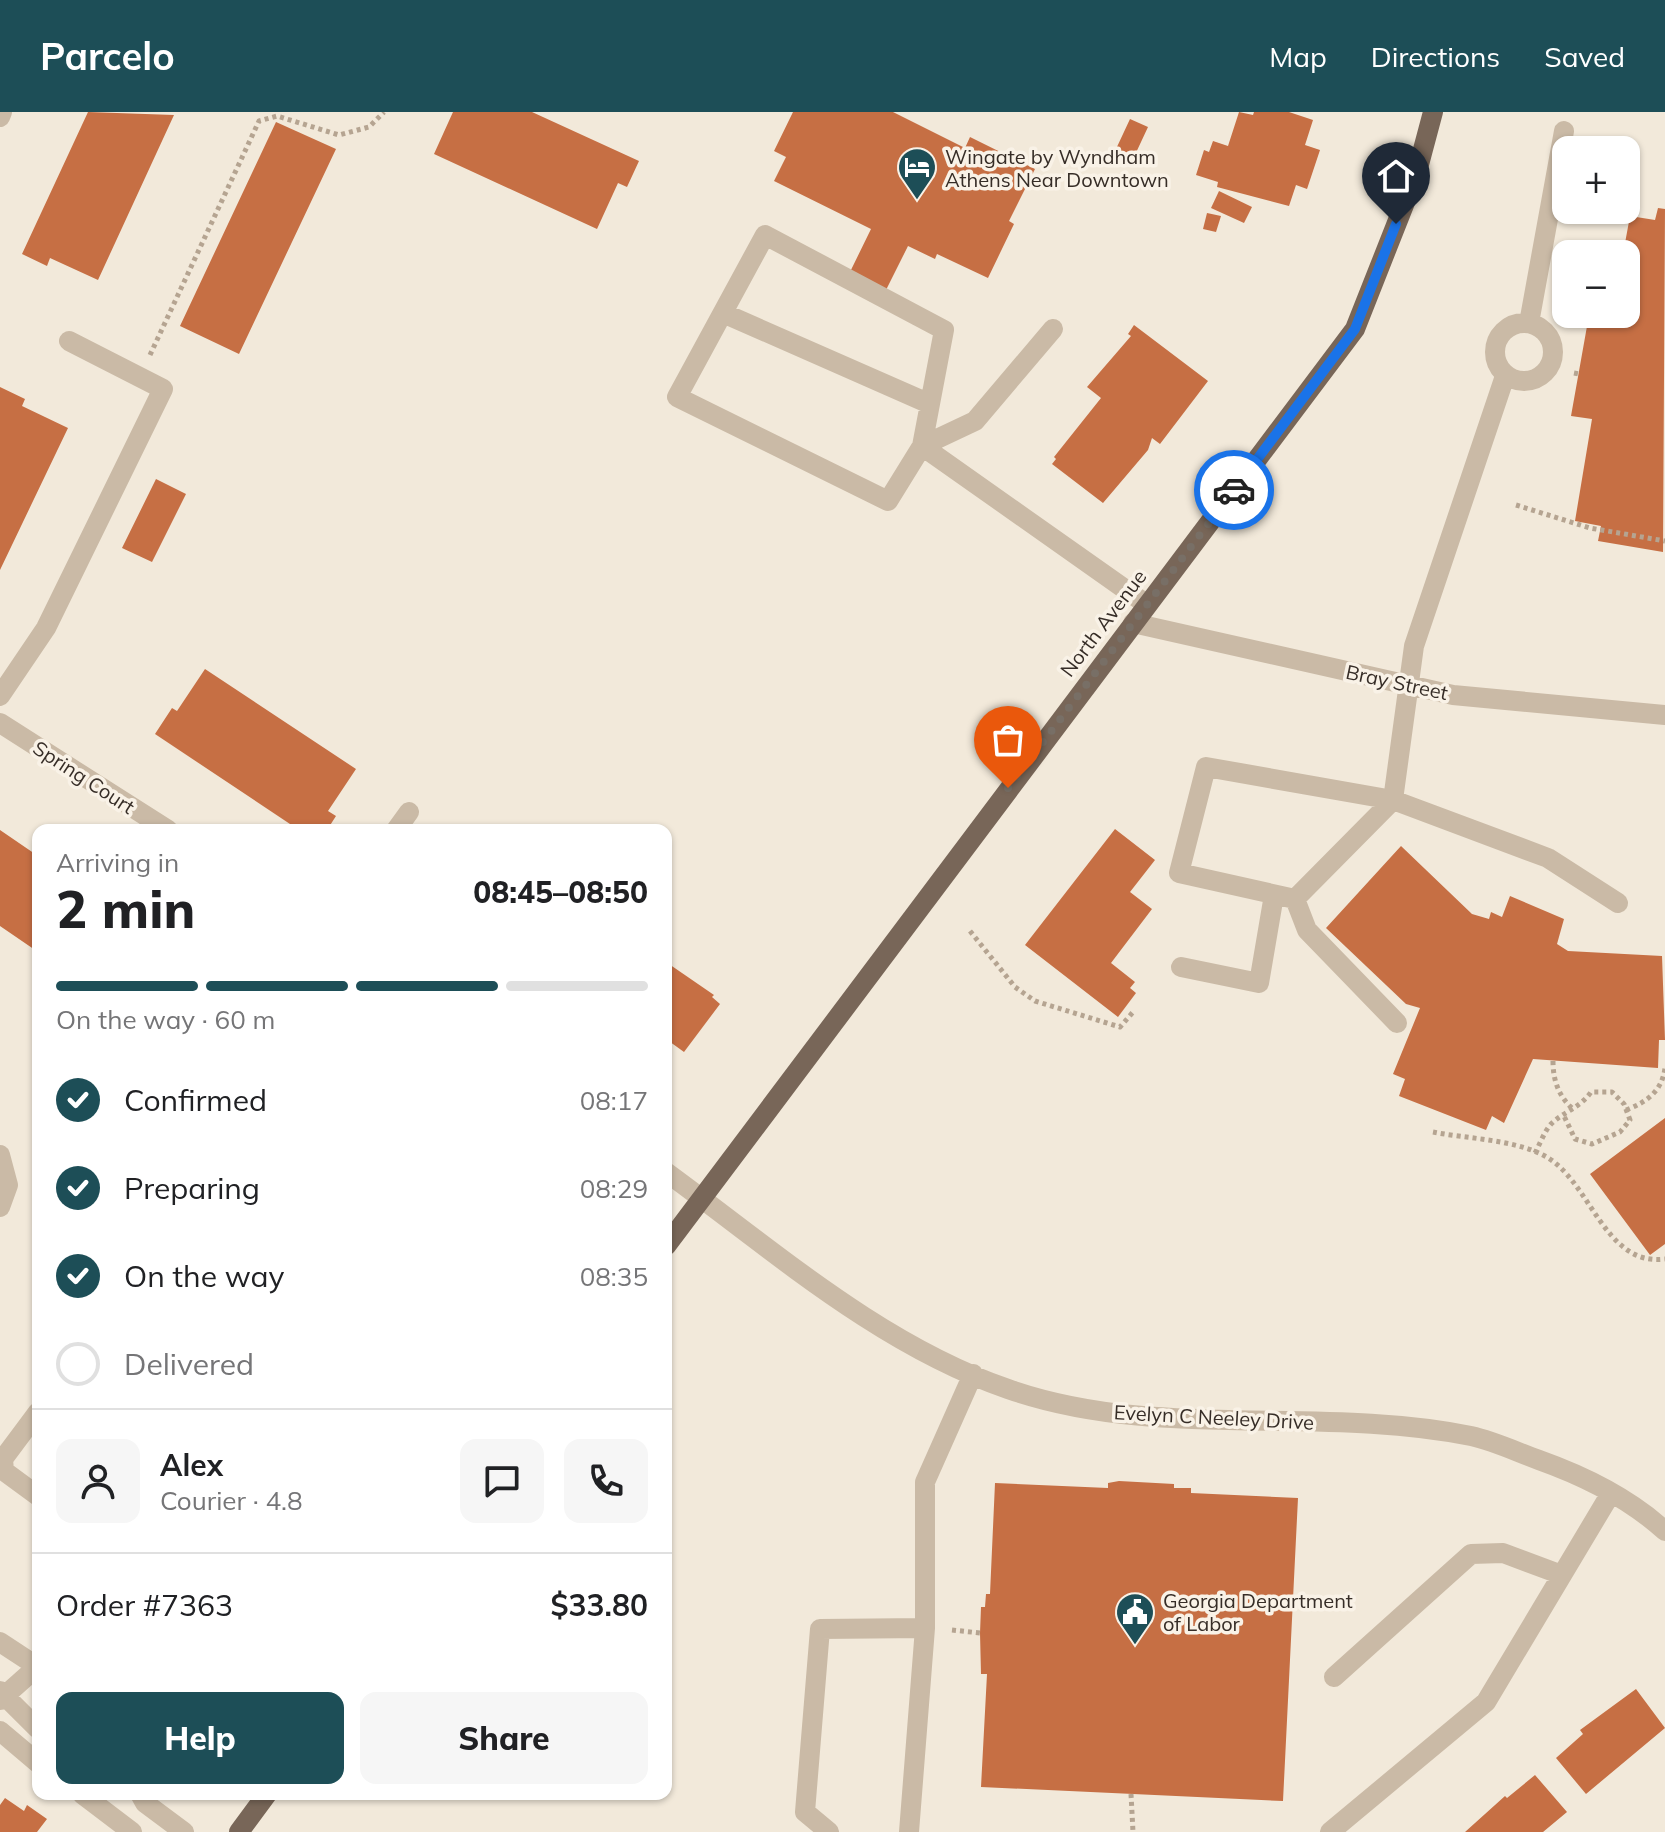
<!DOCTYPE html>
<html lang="en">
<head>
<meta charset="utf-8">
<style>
	body { margin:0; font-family:Mulish,sans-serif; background:#f6f6f6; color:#202124; height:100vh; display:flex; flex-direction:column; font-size:30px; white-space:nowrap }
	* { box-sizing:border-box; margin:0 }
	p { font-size:26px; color:#757577 }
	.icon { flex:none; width:44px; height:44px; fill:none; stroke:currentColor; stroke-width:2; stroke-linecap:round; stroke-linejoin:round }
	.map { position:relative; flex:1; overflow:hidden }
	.side { position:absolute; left:32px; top:712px; width:640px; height:976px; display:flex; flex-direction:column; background:#fff; border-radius:16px; box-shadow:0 2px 6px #0004 }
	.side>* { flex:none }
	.buttons { position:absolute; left:1552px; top:24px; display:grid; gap:16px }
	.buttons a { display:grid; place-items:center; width:88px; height:88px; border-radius:16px; background:#fff; box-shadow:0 2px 6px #0004; font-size:40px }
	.pin { position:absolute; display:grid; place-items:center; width:68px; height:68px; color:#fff; margin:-82px -34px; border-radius:50% 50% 50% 0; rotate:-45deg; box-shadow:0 0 8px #0007 }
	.pin .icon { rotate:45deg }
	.courier { position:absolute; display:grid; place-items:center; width:80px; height:80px; margin:-40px; border:6px solid #1a73e8; border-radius:50%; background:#fff; color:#222; box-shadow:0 2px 10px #0007 }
	.overview em { font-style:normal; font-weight:800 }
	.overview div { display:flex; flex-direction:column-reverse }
	.overview { display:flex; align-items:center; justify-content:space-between; height:136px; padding:0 24px }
	h1 { font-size:52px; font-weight:800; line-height:60px }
	.bar { display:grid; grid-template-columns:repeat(4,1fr); gap:12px 8px; align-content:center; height:96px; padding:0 24px }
	.bar i { height:10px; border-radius:6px; background:#e0e0e0 }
	.bar .current { background:#1d4e57 }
	.bar p { grid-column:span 4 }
	.line { display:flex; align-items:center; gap:20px; padding:0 24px; border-top:2px solid #e0e0e0 }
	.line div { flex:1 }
	.round { display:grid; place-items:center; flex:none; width:84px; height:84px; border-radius:16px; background:#f6f6f6 }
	ol { padding:0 24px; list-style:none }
	li { display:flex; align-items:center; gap:24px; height:88px }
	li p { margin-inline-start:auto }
	li .icon { padding:8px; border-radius:50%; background:#1d4e57; color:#fff; stroke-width:4 }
	li:last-child { color:#757577 }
	li i { width:44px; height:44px; border:4px solid #e0e0e0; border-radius:50% }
	.primary-button { display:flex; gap:16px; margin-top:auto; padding:16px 24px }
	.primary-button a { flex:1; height:92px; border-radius:16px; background:#1d4e57; color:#fff; font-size:32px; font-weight:800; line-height:92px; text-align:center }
	.primary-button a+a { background:#f6f6f6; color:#202124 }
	header { display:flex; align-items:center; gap:48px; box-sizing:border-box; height:112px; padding:0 40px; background:#1d4e57; color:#fff }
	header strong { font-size:38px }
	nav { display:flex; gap:44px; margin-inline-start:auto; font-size:28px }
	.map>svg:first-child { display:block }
	.building { fill:#c66f44 }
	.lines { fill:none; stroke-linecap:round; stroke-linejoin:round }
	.path { stroke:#b5a491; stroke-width:5; stroke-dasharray:4 4; stroke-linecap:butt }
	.minor { stroke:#cabaa6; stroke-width:20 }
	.major { stroke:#786658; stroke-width:20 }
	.done { stroke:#786f66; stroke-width:8; stroke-dasharray:0 14.4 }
	.route { stroke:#1a73e8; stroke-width:10 }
	.labels { text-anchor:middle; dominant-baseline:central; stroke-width:7; stroke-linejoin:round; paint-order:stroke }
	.poi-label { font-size:20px; fill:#362d27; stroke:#f9f2e7; text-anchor:start }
	.street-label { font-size:20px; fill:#362d27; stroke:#f9f2e7 }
</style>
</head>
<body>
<header>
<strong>Parcelo</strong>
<nav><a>Map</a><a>Directions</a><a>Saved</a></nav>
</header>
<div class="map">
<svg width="1665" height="1720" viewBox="0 0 1665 1720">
	<rect width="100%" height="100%" fill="#f2e9da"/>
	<!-- building -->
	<path class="building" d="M88 0 174 3 98 168 50 146 47 154 22 142Z
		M453 0H532L639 49 627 75 618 71 597 117 434 42Z
		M793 0H893L965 36 970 25 1035 57 1009 109 1014 112 988 166 937 142 935 147 908 134 886 178 850 160 871 117 774 69 786 45 774 39Z
		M1239 0 1253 3 1254 0H1289L1313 8 1305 33 1320 38 1307 77 1296 73 1289 94 1217 75 1218 70 1196 63 1204 38 1209 40 1213 29 1228 34Z
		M1130 7 1148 15 1134 45 1116 37Z
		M276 10 336 37 239 242 180 214Z
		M1219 79 1252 95 1244 111 1211 96Z
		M1658 96 1665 97 1663 440 1598 429 1601 414 1575 409 1592 307 1571 304 1589 203 1612 207 1613 202H1626V142H1623L1630 104 1655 108Z
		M1207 101 1221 104 1216 120 1203 117Z
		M1134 213 1208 269 1160 332 1152 326 1148 338 1103 391 1052 352 1056 347 1054 345 1101 286 1087 275 1131 224 1128 222Z
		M0 275 25 287 22 294 68 316 0 458Z
		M156 367 186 382 152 450 122 436Z
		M205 557 356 657 328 699 336 704 327 718H299L155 622 172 596 177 599Z
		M1115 717 1155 748 1130 780 1152 797 1111 851 1135 870 1130 876 1136 881 1118 905 1025 833Z
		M0 718 38 744V840L0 814Z
		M1401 734 1472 802 1489 807 1491 800 1502 805 1510 784 1564 807 1557 832 1568 839 1662 844 1665 928H1659L1658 956 1533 947 1504 1011 1492 1004 1486 1018 1399 984 1405 967 1393 962 1420 896 1406 892 1326 816Z
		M666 850 714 883 712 885 720 892 684 940 666 927Z
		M1665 1006V1132L1650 1143 1590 1062Z
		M1119 1369 1174 1372V1376H1191V1381L1298 1386 1283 1689 981 1675 987 1562H981L980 1521 981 1495H985L986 1482H990L995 1371 1108 1376V1371Z
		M1636 1577 1665 1616 1586 1682 1556 1646 1583 1622 1580 1618Z
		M1535 1663 1567 1700 1543 1720H1465L1505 1684 1507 1686Z
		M5 1686 24 1699 27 1693 47 1707 37 1720H0V1693Z"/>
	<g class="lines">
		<!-- path -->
		<path class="path" d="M150 243 259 9 277 4 339 23 369 15 384 0
			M1574 261 1579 262
			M1516 393 1590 416 1665 429
			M970 819 1015 875 1035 889 1120 915 1133 900
			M1553 949C1553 969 1559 985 1574 998
			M1626 998C1647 990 1662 979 1665 956
			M1433 1020C1468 1027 1511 1027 1543 1043 1591 1067 1603 1155 1665 1147
			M1535 1041C1540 1032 1544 1020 1551 1012 1563 1000 1580 996 1591 980H1612L1624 992 1630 1008 1620 1020 1592 1032 1575 1027 1564 1004
			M952 1518 980 1521
			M1131 1682 1133 1720"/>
		<!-- minor -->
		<path class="minor" d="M0 5 2 0
			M723 201 930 292
			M1495 240a29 29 0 1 1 58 0a29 29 0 1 1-58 0Z
			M1529 211 1564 19
			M1505 264 1414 534 1393 688 1548 746 1618 791
			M922 334 944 218 765 123 677 285 888 389 922 334 975 309 1053 217
			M922 334 1146 492
			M1133 511 1453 583 1665 603
			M0 584 46 516 163 277 69 229
			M0 611 168 718
			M1206 655 1393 688 1295 787 1179 761Z
			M396 718 409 700
			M1295 787 1307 818 1397 911
			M1181 855 1259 871 1274 783
			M0 1043 8 1073 0 1095
			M666 1060C773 1138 880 1233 1008 1277 1156 1329 1319 1293 1471 1324 1494 1329 1517 1340 1539 1348 1584 1364 1629 1386 1665 1419
			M38 1300 3 1347 4 1359 38 1384
			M0 1530 38 1555
			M1334 1565 1471 1442 1503 1441 1562 1463
			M0 1579 38 1617
			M0 1588 37 1555
			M0 1619 38 1651
			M82 1682 132 1720
			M140 1682 145 1691 184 1720
			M829 1720 805 1700 820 1517 925 1516
			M909 1720 925 1516V1370L973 1262
			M1330 1720 1486 1590 1611 1381"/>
		<!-- major -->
		<path class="major" d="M666 1134 1355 217 1417 60 1433 0
			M239 1720 267 1682"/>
	</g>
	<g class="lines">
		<!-- done -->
		<path class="done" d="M1008 676 1234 378"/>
		<!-- route -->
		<path class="route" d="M1234 378 1355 217 1396 112"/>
	</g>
	<!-- icons -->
	<defs>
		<symbol id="hotel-pin" viewBox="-11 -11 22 30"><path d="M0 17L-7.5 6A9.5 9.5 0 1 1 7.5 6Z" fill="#1d4e57" stroke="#f9f2e7"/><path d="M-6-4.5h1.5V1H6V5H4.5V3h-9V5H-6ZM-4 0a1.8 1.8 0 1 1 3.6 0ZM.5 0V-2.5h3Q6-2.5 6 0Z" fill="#fff"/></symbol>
		<symbol id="civic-pin" viewBox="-11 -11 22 30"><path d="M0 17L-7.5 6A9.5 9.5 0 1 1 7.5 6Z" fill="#1d4e57" stroke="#f9f2e7"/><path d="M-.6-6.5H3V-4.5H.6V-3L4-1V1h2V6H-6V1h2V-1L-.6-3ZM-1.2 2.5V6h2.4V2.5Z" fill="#fff"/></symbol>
	</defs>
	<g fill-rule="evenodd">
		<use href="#hotel-pin" x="895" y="33" width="44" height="60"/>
		<use href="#civic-pin" x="1113" y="1478" width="44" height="60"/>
	</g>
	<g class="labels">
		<!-- poi labels -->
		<g class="poi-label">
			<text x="945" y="44">Wingate by Wyndham<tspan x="945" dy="23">Athens Near Downtown</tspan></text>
			<text x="1163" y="1488">Georgia Department<tspan x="1163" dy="23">of Labor</tspan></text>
		</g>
		<!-- street labels -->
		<g class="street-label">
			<text transform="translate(1103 511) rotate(-53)">North Avenue</text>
			<text transform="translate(1397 570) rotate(12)">Bray Street</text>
			<text transform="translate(84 665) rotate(33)">Spring Court</text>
			<text transform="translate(1214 1305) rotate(3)">Evelyn C Neeley Drive</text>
		</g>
	</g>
</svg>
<div class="buttons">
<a>+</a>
<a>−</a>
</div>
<div class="pin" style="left:1008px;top:676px;background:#ea580c"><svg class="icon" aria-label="bag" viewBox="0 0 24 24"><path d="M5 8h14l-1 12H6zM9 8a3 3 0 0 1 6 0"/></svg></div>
<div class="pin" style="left:1396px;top:112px;background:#1f2937"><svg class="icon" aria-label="home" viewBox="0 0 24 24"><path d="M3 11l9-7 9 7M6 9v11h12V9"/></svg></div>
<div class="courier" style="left:1234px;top:378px"><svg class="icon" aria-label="car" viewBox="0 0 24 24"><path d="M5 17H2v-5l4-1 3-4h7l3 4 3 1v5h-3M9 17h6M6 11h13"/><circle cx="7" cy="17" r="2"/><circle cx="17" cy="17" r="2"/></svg></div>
<section class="side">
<div class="overview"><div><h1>2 min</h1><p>Arriving in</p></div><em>08:45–08:50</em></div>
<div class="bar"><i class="current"></i><i class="current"></i><i class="current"></i><i></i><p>On the way · 60 m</p></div>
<ol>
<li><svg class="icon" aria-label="check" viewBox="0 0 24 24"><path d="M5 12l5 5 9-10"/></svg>Confirmed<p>08:17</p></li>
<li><svg class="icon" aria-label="check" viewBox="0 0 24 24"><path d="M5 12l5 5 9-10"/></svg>Preparing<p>08:29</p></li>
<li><svg class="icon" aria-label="check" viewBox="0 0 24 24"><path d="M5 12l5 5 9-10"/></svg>On the way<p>08:35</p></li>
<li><i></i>Delivered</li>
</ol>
<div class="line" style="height:144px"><a class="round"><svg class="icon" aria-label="person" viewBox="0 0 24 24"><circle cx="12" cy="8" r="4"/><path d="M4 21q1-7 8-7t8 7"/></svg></a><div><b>Alex</b><p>Courier · 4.8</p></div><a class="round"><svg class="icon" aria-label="chat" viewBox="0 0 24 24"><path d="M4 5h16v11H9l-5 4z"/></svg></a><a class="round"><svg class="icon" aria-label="phone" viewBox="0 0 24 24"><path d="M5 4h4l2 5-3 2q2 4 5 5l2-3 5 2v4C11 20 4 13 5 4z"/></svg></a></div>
<div class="line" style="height:104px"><div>Order #7363</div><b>$33.80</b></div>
<div class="primary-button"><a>Help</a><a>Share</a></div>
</section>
</div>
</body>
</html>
